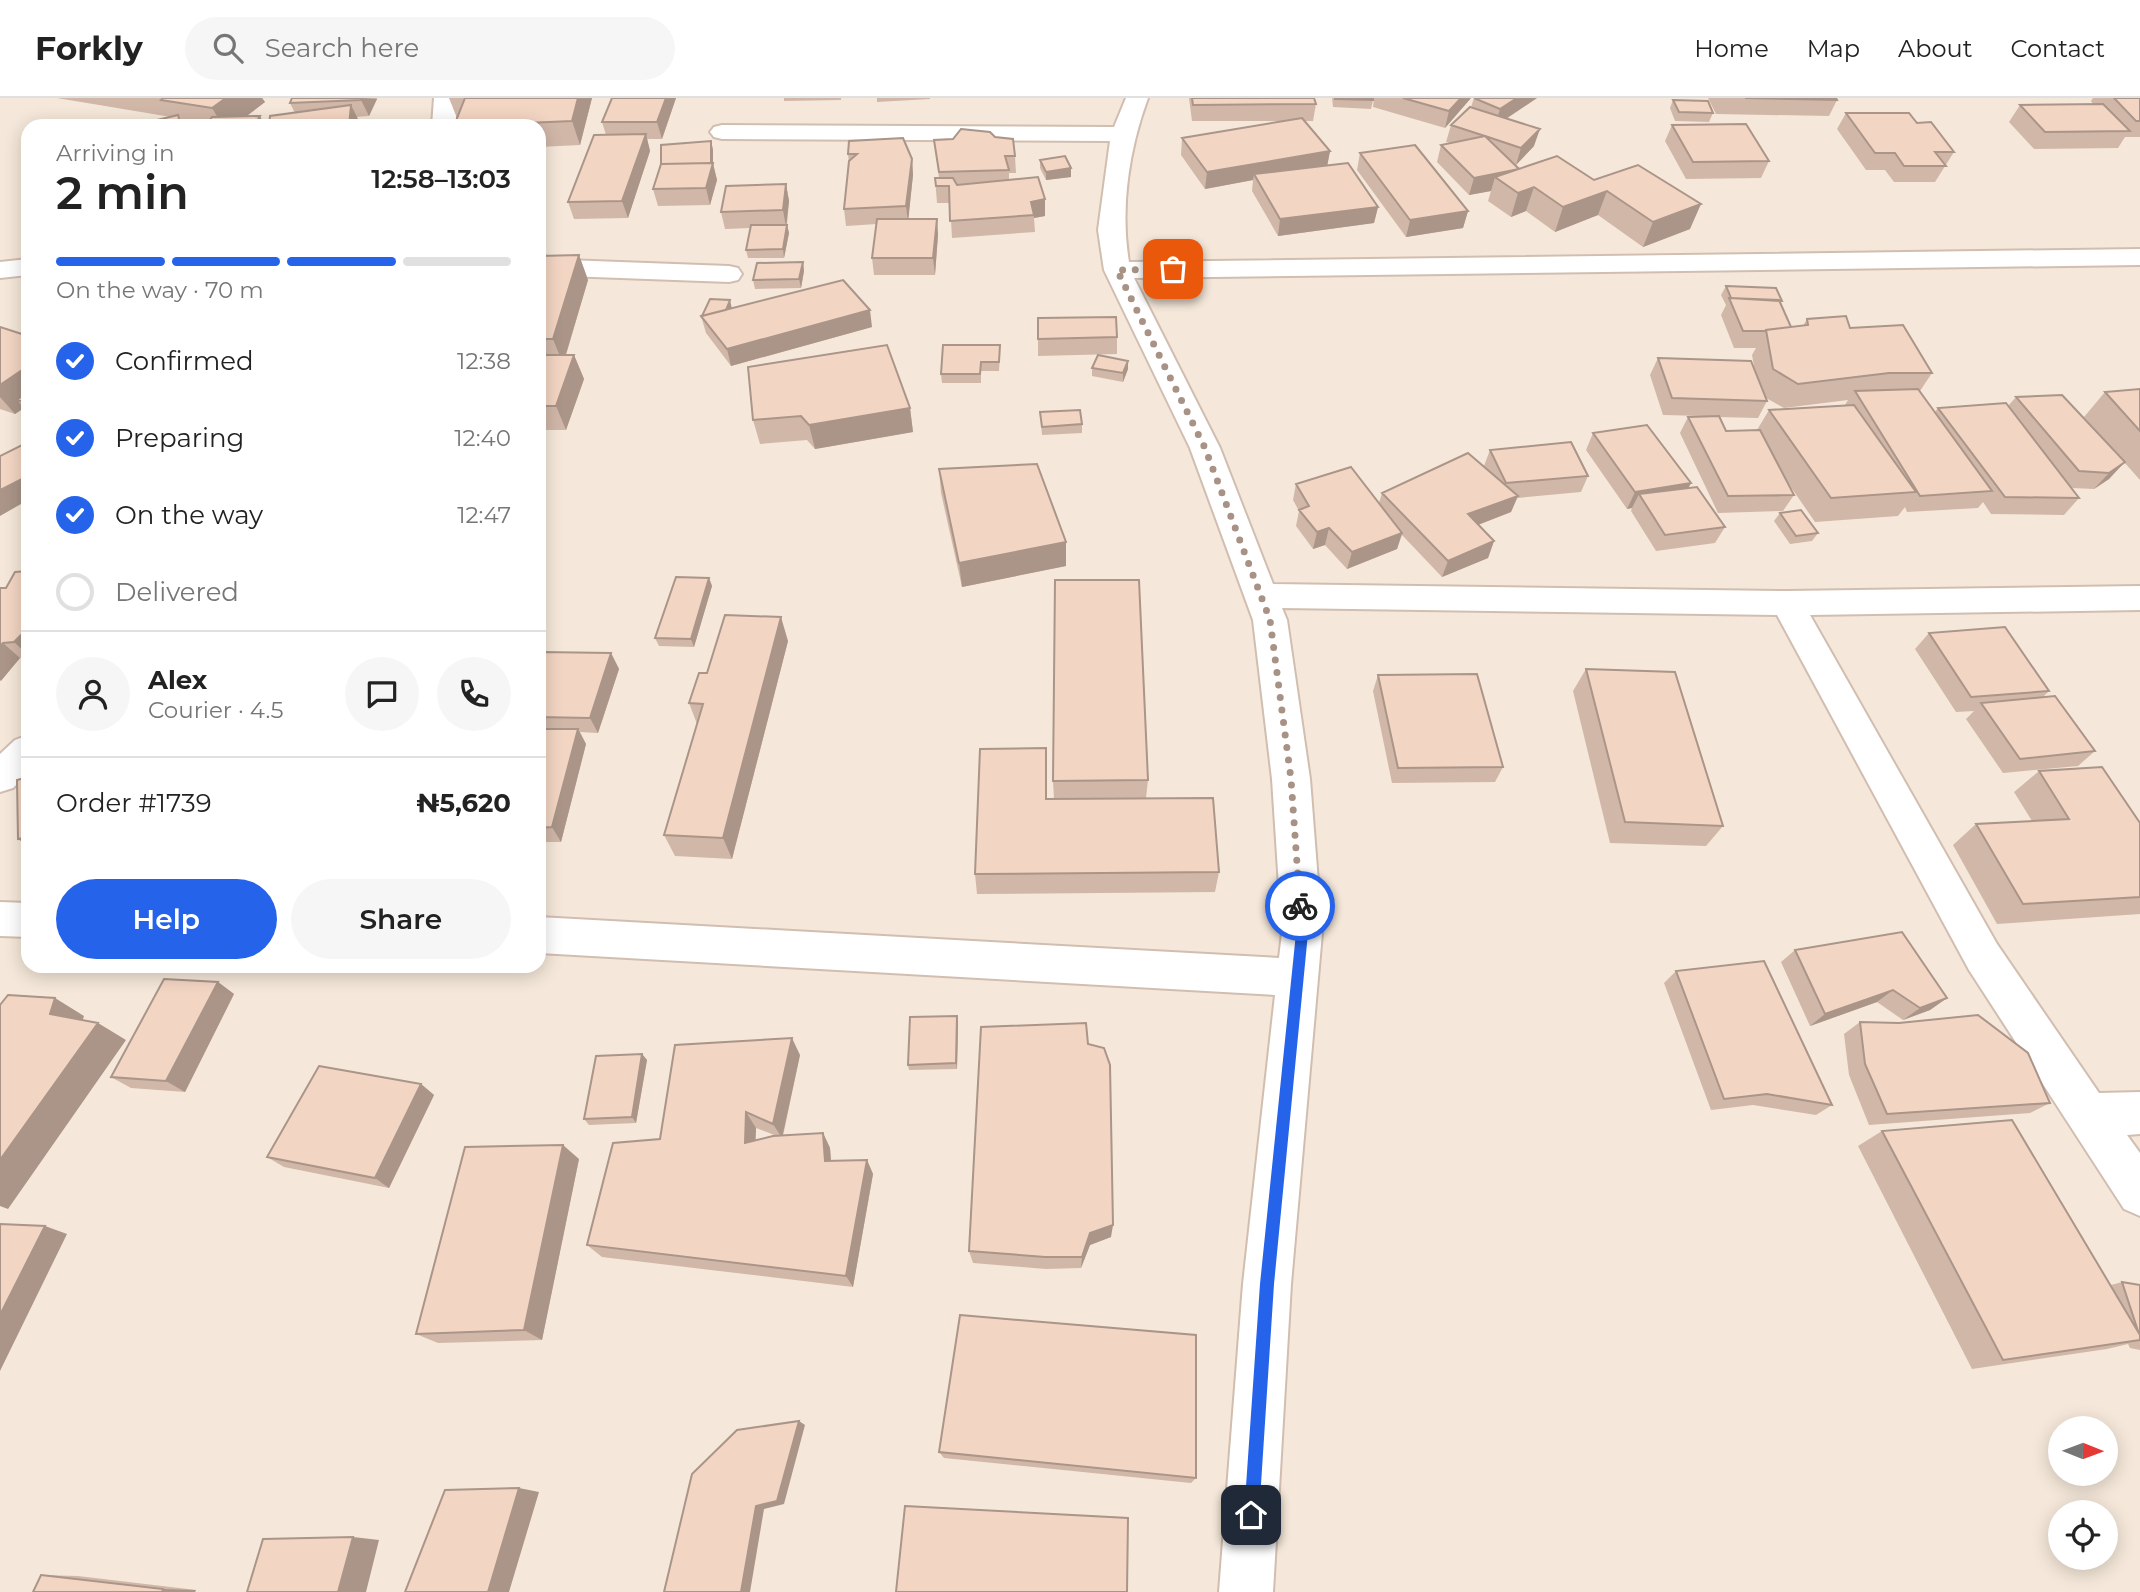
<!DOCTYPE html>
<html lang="en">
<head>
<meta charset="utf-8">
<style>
	body { margin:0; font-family:Montserrat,sans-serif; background:#f6f6f6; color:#222; height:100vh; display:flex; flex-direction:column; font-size:26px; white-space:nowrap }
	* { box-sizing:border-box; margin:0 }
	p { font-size:23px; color:#767676 }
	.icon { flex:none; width:38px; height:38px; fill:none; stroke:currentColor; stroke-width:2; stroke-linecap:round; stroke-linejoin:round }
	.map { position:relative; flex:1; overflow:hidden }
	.panel { position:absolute; left:21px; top:21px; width:525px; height:854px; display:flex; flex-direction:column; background:#fff; border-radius:21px; box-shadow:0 4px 18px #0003 }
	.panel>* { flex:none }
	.needle { width:46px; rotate:91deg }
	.buttons { position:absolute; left:2048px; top:1318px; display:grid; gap:14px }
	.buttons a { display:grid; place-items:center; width:70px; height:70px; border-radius:50%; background:#fff; box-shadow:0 4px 18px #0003; font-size:35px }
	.pin { position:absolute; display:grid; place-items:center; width:60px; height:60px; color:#fff; margin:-30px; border-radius:14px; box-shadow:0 4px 10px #0006 }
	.courier { position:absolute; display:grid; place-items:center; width:70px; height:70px; margin:-35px; border:5px solid #2563eb; border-radius:50%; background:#fff; color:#222; box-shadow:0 2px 9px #0007 }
	.head em { font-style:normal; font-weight:600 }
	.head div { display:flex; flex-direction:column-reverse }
	.head { display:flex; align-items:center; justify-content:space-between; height:119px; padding:0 35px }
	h1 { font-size:46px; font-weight:600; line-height:52px }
	.bar { display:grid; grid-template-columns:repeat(4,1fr); gap:10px 7px; align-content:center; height:84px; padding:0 35px }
	.bar i { height:9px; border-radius:5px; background:#e0e0e0 }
	.bar .active { background:#2563eb }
	.bar p { grid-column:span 4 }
	.line { display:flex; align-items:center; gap:18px; padding:0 35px; border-top:2px solid #e0e0e0 }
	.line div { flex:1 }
	.round { display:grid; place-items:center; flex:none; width:74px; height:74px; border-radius:37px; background:#f6f6f6 }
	ol { padding:0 35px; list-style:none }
	li { display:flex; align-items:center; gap:21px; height:77px }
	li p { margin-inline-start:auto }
	li .icon { padding:7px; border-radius:50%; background:#2563eb; color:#fff; stroke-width:4 }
	li:last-child { color:#767676 }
	li i { width:38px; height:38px; border:4px solid #e0e0e0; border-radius:50% }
	.action { display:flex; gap:14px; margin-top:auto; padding:14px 35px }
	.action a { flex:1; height:80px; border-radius:42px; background:#2563eb; color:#fff; font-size:28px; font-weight:600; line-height:80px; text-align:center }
	.action a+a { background:#f6f6f6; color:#222 }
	header { display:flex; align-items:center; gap:42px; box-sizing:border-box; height:98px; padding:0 35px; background:#fff; border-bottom:2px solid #e0e0e0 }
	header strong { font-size:33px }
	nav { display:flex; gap:38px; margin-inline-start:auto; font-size:24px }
	.search { width:490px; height:63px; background:#f6f6f6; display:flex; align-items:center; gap:18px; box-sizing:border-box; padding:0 24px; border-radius:38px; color:#767676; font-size:26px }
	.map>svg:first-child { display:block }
	.residential { fill:#f5e8da; fill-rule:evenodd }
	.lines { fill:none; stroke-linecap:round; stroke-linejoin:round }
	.street-casing { stroke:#d1beb0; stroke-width:4 }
	.street { fill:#fff; fill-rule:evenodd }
	.wall { fill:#d1b7a8; fill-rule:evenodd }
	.shaded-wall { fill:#aa9588 }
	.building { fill:#f3d5c3; stroke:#aa9588; stroke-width:2 }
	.route { fill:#2563eb }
	.done { stroke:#a89285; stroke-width:7; stroke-dasharray:0 12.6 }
</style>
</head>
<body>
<header>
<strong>Forkly</strong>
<div class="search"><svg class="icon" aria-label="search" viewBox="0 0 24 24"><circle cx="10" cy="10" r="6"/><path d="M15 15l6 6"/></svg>Search here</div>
<nav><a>Home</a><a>Map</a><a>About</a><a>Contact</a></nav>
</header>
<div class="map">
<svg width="2140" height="1494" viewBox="0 0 2140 1494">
	<rect width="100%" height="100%" fill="#fdf6ec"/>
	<!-- residential -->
	<path class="residential" d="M0 0H2140V1494H0ZM28 28H539V868H28ZM2060 1330H2105V1376H2060ZM2060 1414H2105V1460H2060Z"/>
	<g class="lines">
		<defs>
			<path id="street" d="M434 0H456V28H432Z
				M1126 0H1148C1129 51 1120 110 1129 164L2140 151V167L1134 180 1220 350 1273 486 1787 493 2140 488V512L1810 517 1997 846 2099 995 2140 994V1036L2127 1037 2140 1055V1118L2124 1111 1969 872 1777 517 1282 510 1287 522 1310 681 1322 835 1291 1186 1273 1494H1219L1243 1186 1275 897 539 855V819L1279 860 1282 835 1272 681 1253 522 1190 350 1104 172 1098 132 1110 43 722 41 714 39 710 34 714 29 722 27 1114 29Z
				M28 161V177L0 180V164Z
				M539 161 729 168 738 170 742 176 738 182 729 184 539 177Z
				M28 637V675L13 690 0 694V656L15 642Z
				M0 804 28 805V839L0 838Z"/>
		</defs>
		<!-- street casing -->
		<use href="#street" class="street-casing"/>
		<!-- street -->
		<use href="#street" class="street"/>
	</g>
	<!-- wall -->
	<path class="wall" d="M57 0H262L265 4 246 18 265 28H190L183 27 184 28H132L171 19Z
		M292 0H377V1L369 18 356 19 359 23 295 15 290 5Z
		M449 0H592L580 47 539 49V28H454L457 20Z
		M612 0H676L662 41H647L650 53 628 120 574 121 568 104 606 37 602 24Z
		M784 0H841V2L784 3Z
		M877 0H930V1L877 4Z
		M1189 0H1314L1316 6 1313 23H1304L1330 53 1327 68 1378 109 1374 125 1278 138 1252 93 1253 82 1205 91 1181 57 1182 40 1287 23H1192Z
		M1332 0H1373V2L1371 11 1333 9Z
		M1374 0H1471L1445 30 1373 9Z
		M1474 0H1537L1506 21 1534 48 1516 67 1519 71 1594 82 1690 131 1643 149 1598 117 1555 134 1526 113 1511 119 1488 103 1491 93 1469 97 1437 64 1441 47 1451 45 1446 44 1451 27 1471 9Z
		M1708 0H1836L1837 2 1829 18 1716 16Z
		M2093 0H2140V39H2125L2118 50 2034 51 2009 24 2020 7 2093 6 2091 3Z
		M1673 2 1713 15 1709 24 1675 23 1670 10Z
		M1846 15 1917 25 1954 54 1935 84H1894L1885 72H1866L1837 31Z
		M1672 27 1769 63 1761 80 1686 81 1665 43Z
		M995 39 1015 58 1016 75H1009V82L1045 118 1034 120 1035 134 952 140 950 105H937L935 80H939L934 42Z
		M903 40 912 61 913 77 908 121H937L938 137 935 177H874L872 160 877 126 846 128 844 111 849 66 848 56Z
		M711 43 713 52V65L717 82 710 107 658 108 653 91Z
		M1360 55 1468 113 1463 130 1406 139 1357 72Z
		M1040 62 1071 79 1046 82 1040 70Z
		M786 86 789 103 787 127 789 135 784 160H748L746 152 750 130 725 131 721 114Z
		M579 157 588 182 566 257H574L584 281 566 332H539V158Z
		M803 164 804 173 801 190 755 191 753 182Z
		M1726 188 1782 203 1780 205 1791 229 1803 228 1807 221 1850 230 1932 275 1920 293 1935 314 1938 310 2008 308 2016 299 2112 351 2084 319 2105 294 2140 291V382L2124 364 2109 381 2094 391 2071 390 2079 400 2064 417 1991 416 1983 404 1978 410 1907 414 1905 409 1898 418 1815 424 1786 382 1794 397 1783 413 1718 415 1680 335 1688 319 1703 318 1663 317 1650 277 1658 260 1755 274 1752 257 1756 250H1734L1721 217 1726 207 1721 197ZM1766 300 1784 310 1848 302 1845 307 1769 312 1757 332 1726 333 1719 319 1758 320 1767 303Z
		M732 210 872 229 731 268 706 235 701 218Z
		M1038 220 1117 239V256L1038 258Z
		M0 229 28 238V315L24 310 15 316 0 311Z
		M1000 255 999 273H981V285H942L941 276Z
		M1128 263V271L1123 284 1092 278V270Z
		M910 310 913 334 815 351 807 342 760 346 753 322Z
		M1040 314 1082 326V335L1042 337Z
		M1593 335 1691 385 1688 390 1725 429 1715 445 1656 453 1631 413 1632 410 1627 411 1586 352Z
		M1490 352 1588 378 1581 394 1517 400 1511 414 1478 427 1494 443 1488 460 1442 479 1402 437 1397 451 1347 471 1325 447 1313 451 1296 428 1299 413 1293 402 1296 386 1379 405 1382 395 1484 368Z
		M939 371 1066 444V468L962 489 941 395Z
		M1780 415 1818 435 1812 443 1790 446 1774 423Z
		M28 473V560H20L0 583V490H6Z
		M709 480 712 488 694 549 659 548 655 540Z
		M1929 535 2049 593 2042 600 2095 653 2078 668 2003 675 1966 621 1974 613 1956 614 1915 551Z
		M788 543 732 761 675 758 664 737 697 626 689 605 707 575Z
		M611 555 619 571 598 635 580 634 586 646 561 744H539V560Z
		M1586 571 1723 728 1706 748 1610 745 1573 593Z
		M1378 577 1503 669 1495 684 1392 685 1373 593Z
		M1047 672V701H1054L1053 683 1148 682 1146 700 1219 774 1215 794 977 796 975 776Z
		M2039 673 2140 725V816L1997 826 1953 747 1976 726 2032 723 2014 694Z
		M1795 852 1947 900 1930 912 1903 922 1877 904 1810 928 1781 864Z
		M1676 873 1832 1007 1816 1017 1753 1007 1711 1012 1664 885Z
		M218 884 234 896 185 994 131 990 111 979Z
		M957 918 958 924 957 971 909 972 908 967Z
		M1860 924 2050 1005 2030 1015 1869 1027 1849 977 1844 936Z
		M1088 946 1111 1139 1090 1147 1081 1170 1046 1171 973 1165 969 1153Z
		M642 956 647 962 636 1025 589 1027 584 1021Z
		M800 957 783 1038 823 1035 830 1050 831 1063 867 1062 873 1076 853 1189 602 1159 587 1147 660 1041ZM756 1030 777 1038 755 1042Z
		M421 986 434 997 389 1090 284 1069 267 1059Z
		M1882 1033 2111 1187 2122 1184 2140 1187V1252L2130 1250 2128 1246 2107 1251 1972 1271 1858 1048Z
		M579 1061 542 1242 438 1245 416 1236Z
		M939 1354 1196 1380 1191 1385 944 1360Z
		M41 1477 78 1478 196 1492 195 1494H33Z"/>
	<!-- shaded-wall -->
	<path class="shaded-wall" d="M226 0H262L265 4 234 28H223L212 10Z
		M362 0 377 1 369 18 361 2Z
		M578 0H592L580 47 572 23Z
		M666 0H676L662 41 657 24Z
		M1461 0H1471L1445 30 1449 13Z
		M1517 0H1537L1495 28 1500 11Z
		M351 7 359 23 358 28H349Z
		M260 18 265 28H254Z
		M1540 31 1534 48 1516 67 1521 50Z
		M646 36 650 53 628 120 622 103Z
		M711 43 713 52V66L717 82 710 107 706 90 711 66Z
		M1330 53 1327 69 1254 76 1253 82 1205 91 1207 74Z
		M912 61 913 77 908 125 906 108Z
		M1071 70V79L1046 82V74Z
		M1520 71 1495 79 1491 93 1469 97 1474 80Z
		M786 86 789 103 786 129 783 112Z
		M1534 89 1526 113 1511 119 1518 95Z
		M1607 93 1598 117 1555 134 1563 109Z
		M1045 101V118L1034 120 1031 104Z
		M1701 106 1690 131 1643 149 1653 124Z
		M1378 109 1374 125 1278 138 1280 121Z
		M1468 113 1463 130 1406 139 1410 122Z
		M937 121 938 137 935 177 933 160Z
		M787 127 789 135 784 160 783 151Z
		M579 157 588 182 563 266 553 241Z
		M803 164 804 173 801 190 799 181Z
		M730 202 732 211 722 219Z
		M870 212 872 229 731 268 727 251Z
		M574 257 584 281 566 332 556 308Z
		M1128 263V271L1123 284V275Z
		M28 268V305L17 302 24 310 15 316 0 299V287Z
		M910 310 913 334 815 351 809 327Z
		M2125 364 2109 381 2094 391 2109 375Z
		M28 378V402L0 418V392Z
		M1691 385 1682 402 1639 396 1632 410 1627 411 1635 394Z
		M1518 398 1511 414 1462 433 1468 416Z
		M1329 430 1325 447 1313 451 1317 434Z
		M1402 435 1397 451 1347 471 1352 454Z
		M1494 443 1488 460 1442 479 1448 463Z
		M1066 444V468L962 489 959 465Z
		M709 480 712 488 694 549 691 541Z
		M781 519 788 543 732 761 723 740Z
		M28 530V557L14 544Z
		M3 545 20 560 1 583 0 582V548Z
		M611 555 619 571 598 635 590 620Z
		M578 631 586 646 561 744 552 729Z
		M28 739V748L18 741Z
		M218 884 234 896 185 994 166 983Z
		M1893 892 1877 904 1810 928 1825 916Z
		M55 900 84 918 79 933 50 916Z
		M1947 900 1930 912 1903 922 1920 910Z
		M957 918 958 924 957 971 956 965Z
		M98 925 126 942 8 1111 0 1108V1062Z
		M792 940 800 957 782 1040 773 1026Z
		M642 956 647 962 636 1025 632 1019Z
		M421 986 434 997 389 1090 375 1080Z
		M746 1014 756 1030 755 1059 745 1045Z
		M823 1035 830 1050 832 1077 825 1063Z
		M563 1047 579 1061 542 1242 524 1232Z
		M867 1062 873 1076 853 1189 846 1178Z
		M1113 1127 1111 1139 1090 1147 1081 1170 1082 1159 1090 1135Z
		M45 1128 67 1136 0 1273V1217Z
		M799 1323 805 1327 784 1406 764 1411 750 1494H741L756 1408Z
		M519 1390 539 1394 509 1494H488Z
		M353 1439 379 1442 366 1494H338Z
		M163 1491 196 1492 195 1494H162Z"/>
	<!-- building -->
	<path class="building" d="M163 0H226L212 10 161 2Z
		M292 0H362L361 2 290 5Z
		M465 0H578L572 23 454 28Z
		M612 0H666L657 24H602Z
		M1192 0H1314L1316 6 1193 7Z
		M1335 0H1373V2L1335 1Z
		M1403 0H1461L1449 13Z
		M1474 0H1517L1500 11Z
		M1745 0H1836L1837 2Z
		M2114 0H2140V23H2136Z
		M1673 2 1708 3 1713 15 1679 14Z
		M2103 6 2130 33 2045 34 2020 7Z
		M351 7 349 28H269L270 18Z
		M1470 9 1540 31 1521 50 1485 38 1519 71 1474 80 1441 47 1485 38 1451 27Z
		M1846 15H1909L1917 25 1931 24 1954 54H1935L1946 68H1904L1895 55H1875Z
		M178 17 181 28H132Z
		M260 18 254 28H206L212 19Z
		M1302 20 1330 53 1207 74 1182 40Z
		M126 23 127 28H103Z
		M1746 26 1769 63 1693 64 1672 27Z
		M961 31 990 34 995 39 1013 41 1015 58H1005L1009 72 939 74 934 42 953 41Z
		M646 36 622 103 568 104 594 37Z
		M903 40 912 61 906 108 844 111 849 63 857 56H848L849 43Z
		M711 43V65L661 66V47Z
		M1415 47 1468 113 1410 122 1360 55Z
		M1065 58 1071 70 1046 74 1040 62Z
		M1557 58 1594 82 1638 67 1701 106 1653 124 1607 93 1563 109 1534 89 1518 95 1495 79Z
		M713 65 706 90 653 91 661 66Z
		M1348 65 1378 109 1280 121 1254 76Z
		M1038 79 1045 101 1031 104 1034 117 950 123 949 88H936L935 80H953L957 87Z
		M786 86 783 112 721 114 726 88Z
		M877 121H937L933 160H872Z
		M751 127H787L783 151 746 152Z
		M579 157 553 241H539V158Z
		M803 164 799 181 753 182 757 165Z
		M843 182 870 212 727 251 701 218Z
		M1726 188 1776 190 1782 203 1731 200Z
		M1729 200 1779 202 1791 229 1766 232V233H1743Z
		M710 201 730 202 726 212 702 218Z
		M1846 218 1850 230 1903 227 1932 275H1889L1798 286 1773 271 1766 232 1808 227 1807 221Z
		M1116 219 1117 239 1038 241V220Z
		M0 229 28 238V268L0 287Z
		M887 247 910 310 809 327 801 318 753 322 748 269Z
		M943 247H1000L999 264H981L980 276H941Z
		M539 257H574L556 308H539Z
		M1098 257 1128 263 1123 275 1092 270Z
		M1658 260 1751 263 1767 303 1672 300Z
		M1918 291 1992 393 1920 398 1855 293Z
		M2140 291V333L2105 294Z
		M28 293V305L17 302Z
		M2062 297 2125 364 2109 375 2079 373 2016 299Z
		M2006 305 2079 400 2005 399 1938 310Z
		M1854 307 1916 394 1831 400 1769 312Z
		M1080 312 1082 326 1042 329 1040 314Z
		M1719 318 1726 333 1760 332 1794 397 1728 398 1688 319Z
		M1647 327 1691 385 1635 394 1593 335Z
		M28 344V378L0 392V358Z
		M1571 344 1588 378 1506 385 1490 352Z
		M1468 355 1518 398 1468 416 1494 443 1448 463 1382 395Z
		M1037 366 1066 444 959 465 939 371Z
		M1351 369 1402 435 1352 454 1329 430 1317 434 1299 412 1309 408 1296 386Z
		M1697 389 1725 429 1665 437 1639 396Z
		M1801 412 1818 435 1796 438 1780 415Z
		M28 473V530L14 544 3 545 0 548V490H6L15 474Z
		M676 479 709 480 691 541 655 540Z
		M1055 482H1139L1148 682 1053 683Z
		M725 517 781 519 723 740 664 737 703 606 689 605 699 575H707Z
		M2005 529 2049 593 1971 599 1929 535Z
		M541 554 611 555 590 620 539 619V560Z
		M1586 571 1675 574 1723 728 1625 724Z
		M1477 576 1503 669 1398 670 1378 577Z
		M2055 598 2095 653 2020 661 1981 605Z
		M539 631H578L552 729 539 730Z
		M1046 650V701L1213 700 1219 774 975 776 980 651Z
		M2102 669 2140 725V799L2023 806 1976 726 2069 721 2039 673Z
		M28 679V739L18 741 17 682Z
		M1902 834 1947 900 1920 910 1893 892 1825 916 1795 852Z
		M1764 863 1832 1007 1767 996 1724 1001 1676 873Z
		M164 881 218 884 166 983 111 979Z
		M8 897 55 900 50 916 98 925 0 1062V907Z
		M1978 917 2028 955 2050 1005 1887 1016 1865 966 1860 924 1899 925Z
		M957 918 956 965 908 967 910 919Z
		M1086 925 1088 946 1104 950 1110 967 1113 1127 1090 1135 1082 1159H1045L969 1153 981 929Z
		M792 940 773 1026 746 1014 745 1045 773 1038 823 1035 825 1063 867 1062 846 1178 587 1147 613 1045 660 1041 675 947Z
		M642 956 632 1019 584 1021 596 958Z
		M319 968 421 986 375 1080 267 1059Z
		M2012 1022 2140 1237V1242L2003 1262 1882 1033Z
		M563 1047 524 1232 416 1236 465 1049Z
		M0 1126 45 1128 0 1217Z
		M2122 1184 2140 1187V1237L2138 1233Z
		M960 1217 1196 1237V1380L939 1354Z
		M799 1323 777 1403 756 1408 741 1494H664L692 1376 737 1332Z
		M519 1390 488 1494H405L445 1392Z
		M905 1408 1128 1420 1127 1494H896Z
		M353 1439 338 1494H247L263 1441Z
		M41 1477 163 1491 162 1494H33Z"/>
	<!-- route -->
	<path class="route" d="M1300 803 1306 808 1308 835 1274 1186 1259 1417 1257 1422 1251 1425 1246 1422 1244 1417 1260 1186 1296 835 1294 808Z"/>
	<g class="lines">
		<!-- done -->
		<path class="done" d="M1173 171 1117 172 1205 350 1270 522 1291 681 1300 808"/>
	</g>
</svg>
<div class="buttons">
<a><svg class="needle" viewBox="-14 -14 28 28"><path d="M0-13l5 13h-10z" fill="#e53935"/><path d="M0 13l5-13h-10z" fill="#767676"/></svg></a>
<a><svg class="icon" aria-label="locate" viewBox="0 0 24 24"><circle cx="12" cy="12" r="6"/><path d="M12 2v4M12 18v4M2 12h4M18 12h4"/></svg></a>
</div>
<div class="pin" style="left:1173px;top:171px;background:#ea580c"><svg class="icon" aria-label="bag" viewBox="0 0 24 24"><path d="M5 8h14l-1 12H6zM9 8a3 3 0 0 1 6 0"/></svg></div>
<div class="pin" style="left:1251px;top:1417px;background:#1f2937"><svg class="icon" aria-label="home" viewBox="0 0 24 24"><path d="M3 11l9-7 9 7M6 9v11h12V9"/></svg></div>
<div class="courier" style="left:1300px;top:808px"><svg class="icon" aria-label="bike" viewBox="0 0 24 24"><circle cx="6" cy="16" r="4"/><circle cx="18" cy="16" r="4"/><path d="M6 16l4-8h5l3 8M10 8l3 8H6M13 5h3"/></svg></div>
<section class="panel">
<div class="head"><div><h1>2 min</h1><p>Arriving in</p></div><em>12:58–13:03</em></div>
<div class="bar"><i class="active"></i><i class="active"></i><i class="active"></i><i></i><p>On the way · 70 m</p></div>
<ol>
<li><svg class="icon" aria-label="check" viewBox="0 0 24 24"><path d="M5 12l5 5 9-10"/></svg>Confirmed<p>12:38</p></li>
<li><svg class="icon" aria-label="check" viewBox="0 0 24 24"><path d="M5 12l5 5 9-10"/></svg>Preparing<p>12:40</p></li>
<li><svg class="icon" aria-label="check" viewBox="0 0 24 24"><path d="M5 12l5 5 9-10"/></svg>On the way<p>12:47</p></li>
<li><i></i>Delivered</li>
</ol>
<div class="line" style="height:126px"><a class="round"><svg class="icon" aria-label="person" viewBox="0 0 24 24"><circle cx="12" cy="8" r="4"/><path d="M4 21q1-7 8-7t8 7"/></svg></a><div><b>Alex</b><p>Courier · 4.5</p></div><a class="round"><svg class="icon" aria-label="chat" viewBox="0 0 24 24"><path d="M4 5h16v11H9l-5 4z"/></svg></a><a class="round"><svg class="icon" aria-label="phone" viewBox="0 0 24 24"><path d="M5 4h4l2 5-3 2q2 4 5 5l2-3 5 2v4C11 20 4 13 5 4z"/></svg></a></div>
<div class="line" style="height:91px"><div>Order #1739</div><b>₦5,620</b></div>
<div class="action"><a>Help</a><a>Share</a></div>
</section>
</div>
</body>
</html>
